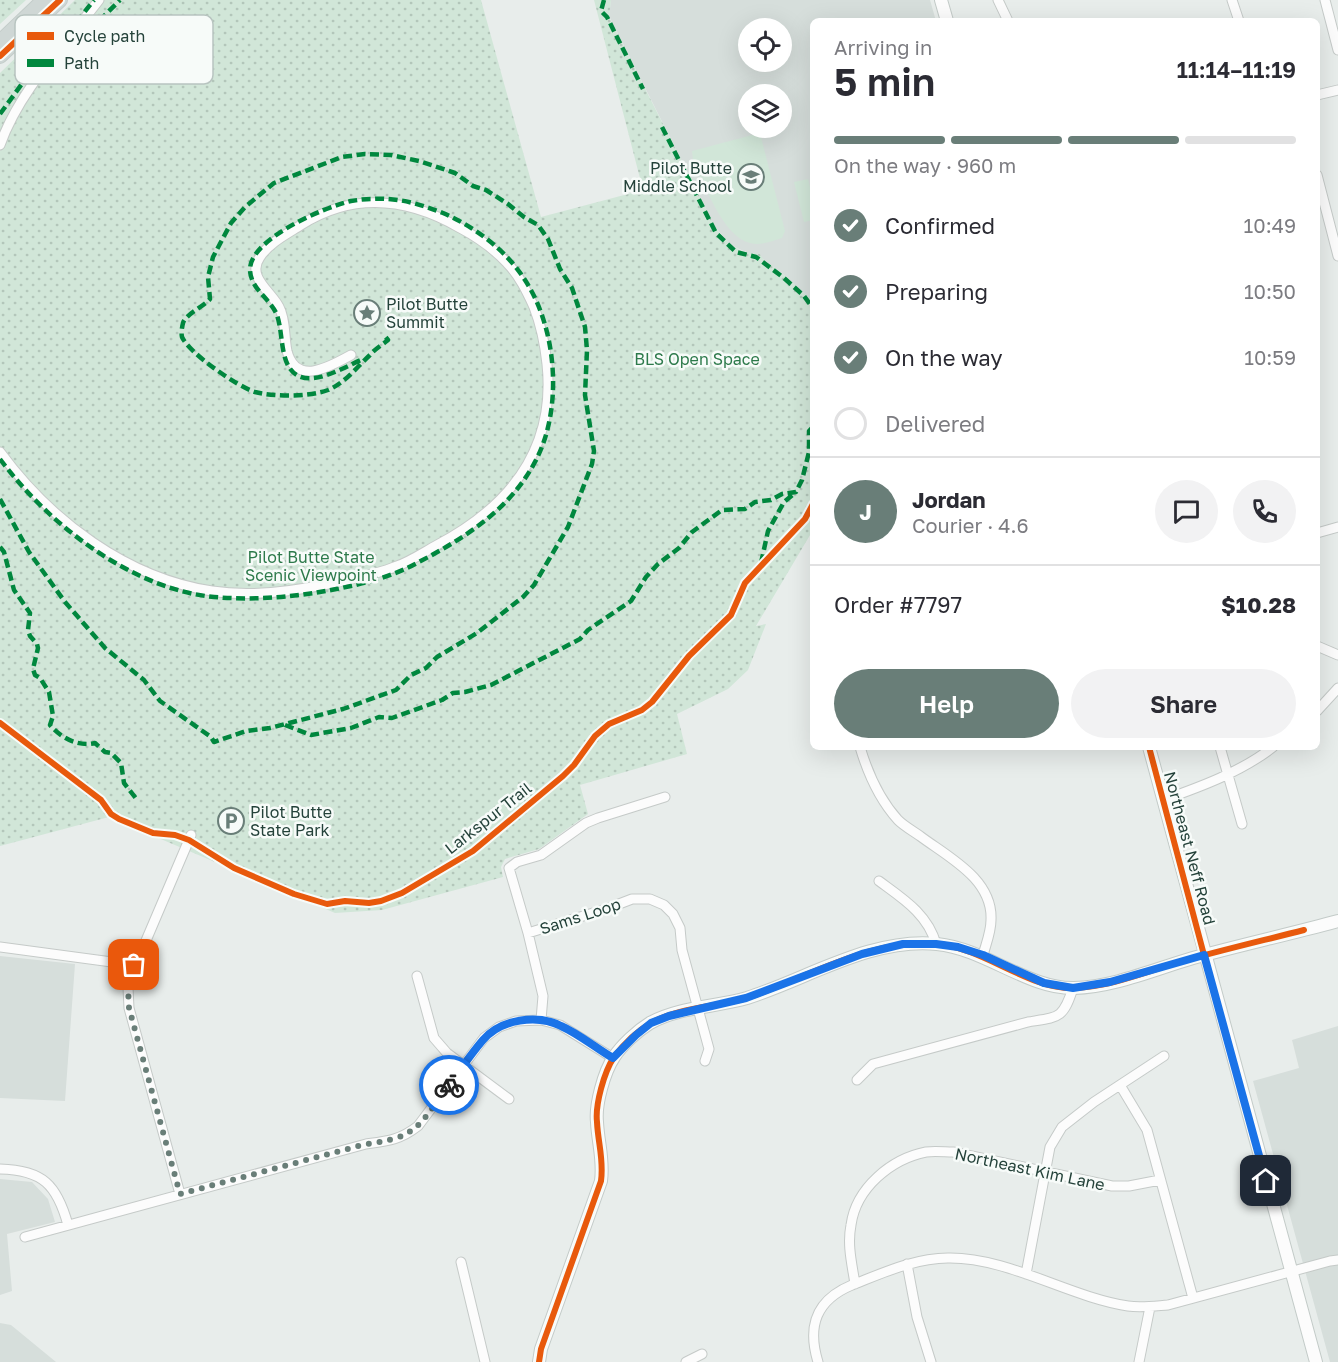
<!DOCTYPE html>
<html lang="en">
<head>
<meta charset="utf-8">
<style>
	body { margin:0; font-family:"Golos Text",sans-serif; background:#f2f2f3; color:#2b2b33; height:100vh; display:flex; flex-direction:column; font-size:22px; white-space:nowrap }
	* { box-sizing:border-box; margin:0 }
	p { font-size:20px; color:#7c7c81 }
	.icon { flex:none; width:33px; height:33px; fill:none; stroke:currentColor; stroke-width:2; stroke-linecap:round; stroke-linejoin:round }
	.map { position:relative; flex:1; overflow:hidden }
	.drawer { position:absolute; left:810px; top:18px; width:510px; height:732px; display:flex; flex-direction:column; background:#fff; border-radius:9px; box-shadow:0 6px 24px #0002 }
	.drawer>* { flex:none }
	.fabs { position:absolute; left:738px; top:18px; display:grid; gap:12px }
	.fabs a { display:grid; place-items:center; width:54px; height:54px; border-radius:50%; background:#fff; box-shadow:0 6px 24px #0002; font-size:30px }
	.pin { position:absolute; display:grid; place-items:center; width:51px; height:51px; color:#fff; margin:-26px; border-radius:12px; box-shadow:0 3px 9px #0006 }
	.courier { position:absolute; display:grid; place-items:center; width:60px; height:60px; margin:-30px; border:4px solid #1a73e8; border-radius:50%; background:#fff; color:#222; box-shadow:0 2px 8px #0007 }
	.head em { font-style:normal; font-weight:600 }
	.head div { display:flex; flex-direction:column-reverse }
	.head { display:flex; align-items:center; justify-content:space-between; height:102px; padding:0 24px }
	h1 { font-size:39px; font-weight:600; line-height:45px }
	.bar { display:grid; grid-template-columns:repeat(4,1fr); gap:9px 6px; align-content:center; height:72px; padding:0 24px }
	.bar i { height:8px; border-radius:4px; background:#e1e1e2 }
	.bar .active { background:#697e78 }
	.bar p { grid-column:span 4 }
	.line { display:flex; align-items:center; gap:15px; padding:0 24px; border-top:2px solid #e1e1e2 }
	.line div { flex:1 }
	.round { display:grid; place-items:center; flex:none; width:63px; height:63px; border-radius:32px; background:#f2f2f3 }
	ol { padding:0 24px; list-style:none }
	li { display:flex; align-items:center; gap:18px; height:66px }
	li p { margin-inline-start:auto }
	li .icon { padding:6px; border-radius:50%; background:#697e78; color:#fff; stroke-width:4 }
	li:last-child { color:#7c7c81 }
	li i { width:33px; height:33px; border:3px solid #e1e1e2; border-radius:50% }
	.primary-button { display:flex; gap:12px; margin-top:auto; padding:12px 24px }
	.primary-button a { flex:1; height:69px; border-radius:36px; background:#697e78; color:#fff; font-size:24px; font-weight:600; line-height:69px; text-align:center }
	.primary-button a+a { background:#f2f2f3; color:#2b2b33 }
	.map>svg:first-child { display:block }
	.built { fill:#d6dedb; fill-rule:evenodd }
	.grass { fill:url(#grass-dots) }
	.pitch { fill:#d1e6d8 }
	.lines { fill:none; stroke-linecap:round; stroke-linejoin:round }
	.street-casing { stroke:#c5cac8; stroke-width:11 }
	.secondary-casing { stroke:#c3cbc8; stroke-width:14 }
	.primary-casing { stroke:#c3ccc9; stroke-width:16 }
	.street { stroke:#fcfcfc; stroke-width:9 }
	.secondary { stroke:#fcfcfc; stroke-width:12 }
	.primary { stroke:#cfd7d5; stroke-width:14 }
	.quiet { stroke:#00873e; stroke-width:4.5; stroke-dasharray:9 4.5; stroke-linecap:butt }
	.cycleway-casing { stroke:#f7fbf9; stroke-width:10 }
	.cycleway { stroke:#e8590c; stroke-width:6 }
	.done { stroke:#697e78; stroke-width:6; stroke-dasharray:0 10.8 }
	.route { stroke:#1a73e8; stroke-width:8 }
	.labels { text-anchor:middle; dominant-baseline:central; stroke-width:5; stroke-linejoin:round; paint-order:stroke }
	.poi-label { font-size:16px; fill:#24423a; stroke:#f7fbf9; text-anchor:start }
	.park-label { font-size:16px; fill:#2d7a4b; stroke:#f7fbf9 }
	.street-label { font-size:16px; fill:#24423a; stroke:#f7fbf9 }
	.key { fill:#f7fbf9; stroke:#b8c4c0; stroke-width:1.5 }
	.key-label { font-size:16px; fill:#24423a }
</style>
</head>
<body>
<div class="map">
<svg width="1338" height="1362" viewBox="0 0 1338 1362">
	<defs>
		<pattern id="grass-dots" width="8" height="8" patternUnits="userSpaceOnUse" patternTransform="scale(1.5)"><rect width="8" height="8" fill="#d1e6d8"/><path d="M2 2h.1M6 6h.1" fill="none" stroke="#b3c6ba" stroke-width="1.8" stroke-linecap="round"/></pattern>
	</defs>
	<rect width="100%" height="100%" fill="#e8edeb"/>
	<!-- built -->
	<path class="built" d="M611 0H930L936 21H813V297H808L788 278 763 259 732 246 715 227 609 16ZM748 28H782V62H748ZM748 94H782V128H748Z
		M0 956 75 964 65 1101 0 1098Z
		M1338 1026V1362H1330L1253 1081 1299 1068 1292 1040Z
		M0 1179 32 1182 48 1199 55 1222 7 1234 12 1291 0 1295Z
		M0 1323 11 1325 56 1362H0Z"/>
	<!-- grass -->
	<path class="grass" d="M0 0H26L0 24Z
		M75 0H481L541 217 643 190 594 0H611L609 17 715 227C727 243 739 254 760 254L763 259 788 278 808 297H813V530L756 626 766 624 748 670 728 689 677 714 687 754 580 785 588 814 539 849 505 859 501 867 503 877 382 910 335 913 109 817 0 846V73Z"/>
	<!-- pitch -->
	<path class="pitch" d="M756 134 761 137 785 231 782 238C772 241 761 246 750 243 722 236 705 184 693 160L692 151Z
		M808 179 813 199V220L804 222 794 182Z"/>
	<g class="lines">
		<defs>
			<path id="street" d="M998 0 1008 21
				M1232 0 1239 21
				M1325 0 1338 50
				M1317 95 1338 90
				M0 145C20 89 64 46 99 0
				M1317 175 1338 256
				M0 452C50 520 126 578 212 591 250 597 290 592 328 584 351 579 375 575 397 566 411 561 424 552 437 545 509 507 556 449 547 364 545 345 541 325 534 307 527 292 519 275 507 263 494 249 477 237 460 228 408 198 353 192 301 225 287 234 269 243 260 257 246 277 271 291 279 307 286 320 284 337 287 351 296 387 331 366 351 355
				M1317 533 1338 527
				M1317 646 1338 655
				M1317 711 1338 688
				M860 747C868 774 879 799 898 820 904 826 913 831 920 836 948 857 993 879 991 920 991 932 986 944 983 955
				M1220 747 1242 824
				M1163 800C1200 787 1241 772 1273 747
				M879 881C902 898 928 914 936 944
				M528 933 606 909 632 899H650L664 905 673 914 680 928 682 950 709 1049 705 1061
				M0 947 134 965
				M417 976 434 1038 447 1053 509 1099
				M541 1020 543 996 528 933 509 868 517 862 541 855 586 823 598 818 665 797
				M857 1080 873 1064 1028 1022C1059 1017 1063 1019 1073 988
				M1120 1085 1147 1130 1193 1298
				M0 1169C43 1170 57 1185 68 1225
				M180 1194 129 1008 128 988 134 965 139 957 191 835
				M25 1237 366 1144C388 1141 400 1140 418 1126L484 1038 499 1027 516 1021 541 1020 560 1025 613 1058
				M461 1262 485 1362
				M907 1264 917 1317 931 1362
				M1026 1274 1050 1147 1062 1127 1094 1102 1164 1056
				M855 1284C852 1264 847 1245 851 1225 856 1188 891 1159 926 1152 934 1151 945 1152 953 1152L1112 1186H1129L1160 1180
				M686 1362 702 1354
				M818 1362C807 1326 816 1300 852 1285 883 1273 915 1258 948 1258 1008 1257 1069 1297 1128 1306 1141 1308 1155 1306 1168 1305L1330 1261 1338 1260
				M1139 1362 1150 1307"/>
			<path id="secondary" d="M941 0 947 21
				M1149 747 1316 1362
				M539 1362 541 1349 601 1181C604 1160 598 1143 597 1122 595 1105 604 1072 614 1057 622 1045 637 1031 650 1023 679 1007 716 1007 747 998 807 979 872 937 937 944 986 949 1028 989 1074 988 1114 987 1155 969 1193 958 1241 945 1290 934 1338 921"/>
			<path id="primary" d="M0 42 44 0
				M0 56 60 0"/>
		</defs>
		<!-- street casing -->
		<use href="#street" class="street-casing"/>
		<!-- secondary casing -->
		<use href="#secondary" class="secondary-casing"/>
		<!-- primary casing -->
		<use href="#primary" class="primary-casing"/>
		<!-- street -->
		<use href="#street" class="street"/>
		<!-- secondary -->
		<use href="#secondary" class="secondary"/>
		<!-- primary -->
		<use href="#primary" class="primary"/>
		<!-- quiet -->
		<path class="quiet" d="M604 0 601 11 607 17 643 89
			M88 28 98 22 120 0
			M0 114 24 81 39 52 71 29 94 0
			M662 127 716 233 736 252 756 257 784 278 804 296 813 308
			M0 459C48 524 131 589 214 597 248 600 281 598 314 593 349 587 386 580 417 563 465 538 511 509 536 460 563 408 557 329 525 280 506 250 475 227 443 213 420 204 397 197 371 199 365 199 358 200 351 201 325 207 251 238 250 269 250 289 270 298 277 315 281 327 281 341 284 354 294 398 336 371 361 360
			M0 499 29 552 65 602 105 648 144 680 160 701 211 737 214 742 246 731 270 728 343 709 396 690 411 675 426 668 437 657 477 633 523 597 534 585 568 527 592 464 594 451 585 395 587 350 585 327 572 288 560 269 548 239 538 225 524 217 508 204 486 190 473 186 455 173 419 161 391 155 365 154 342 157 274 183 245 207 231 223 213 257 208 277 210 299C203 307 186 314 183 323 182 327 181 333 182 337 189 353 238 387 255 392 274 397 309 397 328 390 345 383 357 367 370 355 375 349 382 345 388 340L384 335
			M0 547 4 552 14 590 30 613 28 630 30 636 37 644 38 648 33 669 35 675 40 678 49 692 53 716 50 725C61 738 78 747 95 743L105 752 111 753 121 763 124 783 138 801
			M761 563 768 531 784 502 796 492
			M285 725 311 735 351 728 379 717 392 718 442 700 453 693 465 692 491 685 580 639 588 630 631 601 646 577 658 564 679 548 692 532 722 510 745 509 755 502 771 500 782 494 796 492 802 480 809 452V431L813 427"/>
		<defs>
			<path id="cycleway" d="M0 56 60 0
				M0 723 101 800 111 814 119 819 153 833 175 835 189 840 234 868 294 894 327 904 345 901 369 903 381 901 402 893 473 851 563 776 574 765 595 736 609 724 642 710 652 702 689 656 731 615 745 583 805 519 813 504
				M1149 747 1204 955
				M539 1362 541 1349 601 1181C604 1160 598 1143 597 1122 595 1105 604 1072 614 1057 623 1045 637 1031 651 1023 679 1007 716 1007 747 998 807 978 873 937 938 944 986 949 1029 990 1075 988 1109 987 1143 973 1176 963 1218 951 1261 941 1304 930"/>
		</defs>
		<!-- cycleway casing -->
		<use href="#cycleway" class="cycleway-casing"/>
		<!-- cycleway -->
		<use href="#cycleway" class="cycleway"/>
	</g>
	<g class="lines">
		<!-- done -->
		<path class="done" d="M134 965 128 988 129 1008 180 1194 366 1144C418 1138 420 1124 449 1085"/>
		<!-- route -->
		<path class="route" d="M449 1085C460 1070 471 1054 483 1040 501 1019 537 1014 561 1026 579 1034 596 1048 613 1058L636 1035 651 1023 669 1016 746 998 862 954 903 944H936L958 947 983 955 1044 983 1073 988 1110 982 1204 955 1266 1181"/>
	</g>
	<!-- icons -->
	<defs>
		<symbol id="school-ring" viewBox="-11 -11 22 22"><circle r="9.5" fill="#f7fbf9" stroke="#697e78" stroke-width="1.5"/><path d="M0-5L7-2L0 1L-7-2ZM-4 1L0 2.5L4 1V4Q0 6-4 4Z" fill="#697e78"/></symbol>
		<symbol id="sight-ring" viewBox="-11 -11 22 22"><circle r="9.5" fill="#f7fbf9" stroke="#697e78" stroke-width="1.5"/><path d="M0-6L1.8-2.2L6-1.7L2.9 1.2L3.7 5.4L0 3.3L-3.7 5.4L-2.9 1.2L-6-1.7L-1.8-2.2Z" fill="#697e78"/></symbol>
		<symbol id="parking-ring" viewBox="-11 -11 22 22"><circle r="9.5" fill="#f7fbf9" stroke="#697e78" stroke-width="1.5"/><path d="M-3.5-5.5H1a3.5 3.5 0 0 1 0 7H-1V5.5H-3.5ZM-1-3.4V-.6H.8a1.4 1.4 0 0 0 0-2.8Z" fill="#697e78"/></symbol>
	</defs>
	<g fill-rule="evenodd">
		<use href="#school-ring" x="736" y="162" width="30" height="30"/>
		<use href="#sight-ring" x="352" y="298" width="30" height="30"/>
		<use href="#parking-ring" x="216" y="806" width="30" height="30"/>
	</g>
	<g class="labels">
		<!-- poi labels -->
		<g class="poi-label">
			<text x="732" y="168" text-anchor="end">Pilot Butte<tspan x="732" dy="18">Middle School</tspan></text>
			<text x="386" y="304">Pilot Butte<tspan x="386" dy="18">Summit</tspan></text>
			<text x="250" y="812">Pilot Butte<tspan x="250" dy="18">State Park</tspan></text>
		</g>
		<!-- park labels -->
		<g class="park-label">
			<text x="697" y="359">BLS Open Space</text>
			<text x="311" y="557">Pilot Butte State<tspan x="311" dy="18">Scenic Viewpoint</tspan></text>
		</g>
		<!-- street labels -->
		<g class="street-label">
			<text transform="translate(488 818) rotate(-38)">Larkspur Trail</text>
			<text transform="translate(1190 848) rotate(75)">Northeast Neff Road</text>
			<text transform="translate(580 916) rotate(-18)">Sams Loop</text>
			<text transform="translate(1030 1169) rotate(12)">Northeast Kim Lane</text>
		</g>
	</g>
	<!-- legend -->
	<rect x="15" y="15" width="198" height="69" rx="9" class="key"/>
	<rect x="27" y="32" width="27" height="8" fill="#e8590c"/>
	<rect x="27" y="59" width="27" height="8" fill="#00873e"/>
	<g class="key-label">
		<text x="64" y="42">Cycle path</text>
		<text x="64" y="69">Path</text>
	</g>
</svg>
<div class="fabs">
<a><svg class="icon" aria-label="locate" viewBox="0 0 24 24"><circle cx="12" cy="12" r="6"/><path d="M12 2v4M12 18v4M2 12h4M18 12h4"/></svg></a>
<a><svg class="icon" aria-label="layers" viewBox="0 0 24 24"><path d="M12 4l9 5-9 5-9-5zM3 14l9 5 9-5"/></svg></a>
</div>
<div class="pin" style="left:134px;top:965px;background:#ea580c"><svg class="icon" aria-label="bag" viewBox="0 0 24 24"><path d="M5 8h14l-1 12H6zM9 8a3 3 0 0 1 6 0"/></svg></div>
<div class="pin" style="left:1266px;top:1181px;background:#1f2937"><svg class="icon" aria-label="home" viewBox="0 0 24 24"><path d="M3 11l9-7 9 7M6 9v11h12V9"/></svg></div>
<div class="courier" style="left:449px;top:1085px"><svg class="icon" aria-label="bike" viewBox="0 0 24 24"><circle cx="6" cy="16" r="4"/><circle cx="18" cy="16" r="4"/><path d="M6 16l4-8h5l3 8M10 8l3 8H6M13 5h3"/></svg></div>
<section class="drawer">
<div class="head"><div><h1>5 min</h1><p>Arriving in</p></div><em>11:14–11:19</em></div>
<div class="bar"><i class="active"></i><i class="active"></i><i class="active"></i><i></i><p>On the way · 960 m</p></div>
<ol>
<li><svg class="icon" aria-label="check" viewBox="0 0 24 24"><path d="M5 12l5 5 9-10"/></svg>Confirmed<p>10:49</p></li>
<li><svg class="icon" aria-label="check" viewBox="0 0 24 24"><path d="M5 12l5 5 9-10"/></svg>Preparing<p>10:50</p></li>
<li><svg class="icon" aria-label="check" viewBox="0 0 24 24"><path d="M5 12l5 5 9-10"/></svg>On the way<p>10:59</p></li>
<li><i></i>Delivered</li>
</ol>
<div class="line" style="height:108px"><b class="round" style="background:#697e78;color:#fff">J</b><div><b>Jordan</b><p>Courier · 4.6</p></div><a class="round"><svg class="icon" aria-label="chat" viewBox="0 0 24 24"><path d="M4 5h16v11H9l-5 4z"/></svg></a><a class="round"><svg class="icon" aria-label="phone" viewBox="0 0 24 24"><path d="M5 4h4l2 5-3 2q2 4 5 5l2-3 5 2v4C11 20 4 13 5 4z"/></svg></a></div>
<div class="line" style="height:78px"><div>Order #7797</div><b>$10.28</b></div>
<div class="primary-button"><a>Help</a><a>Share</a></div>
</section>
</div>
</body>
</html>
